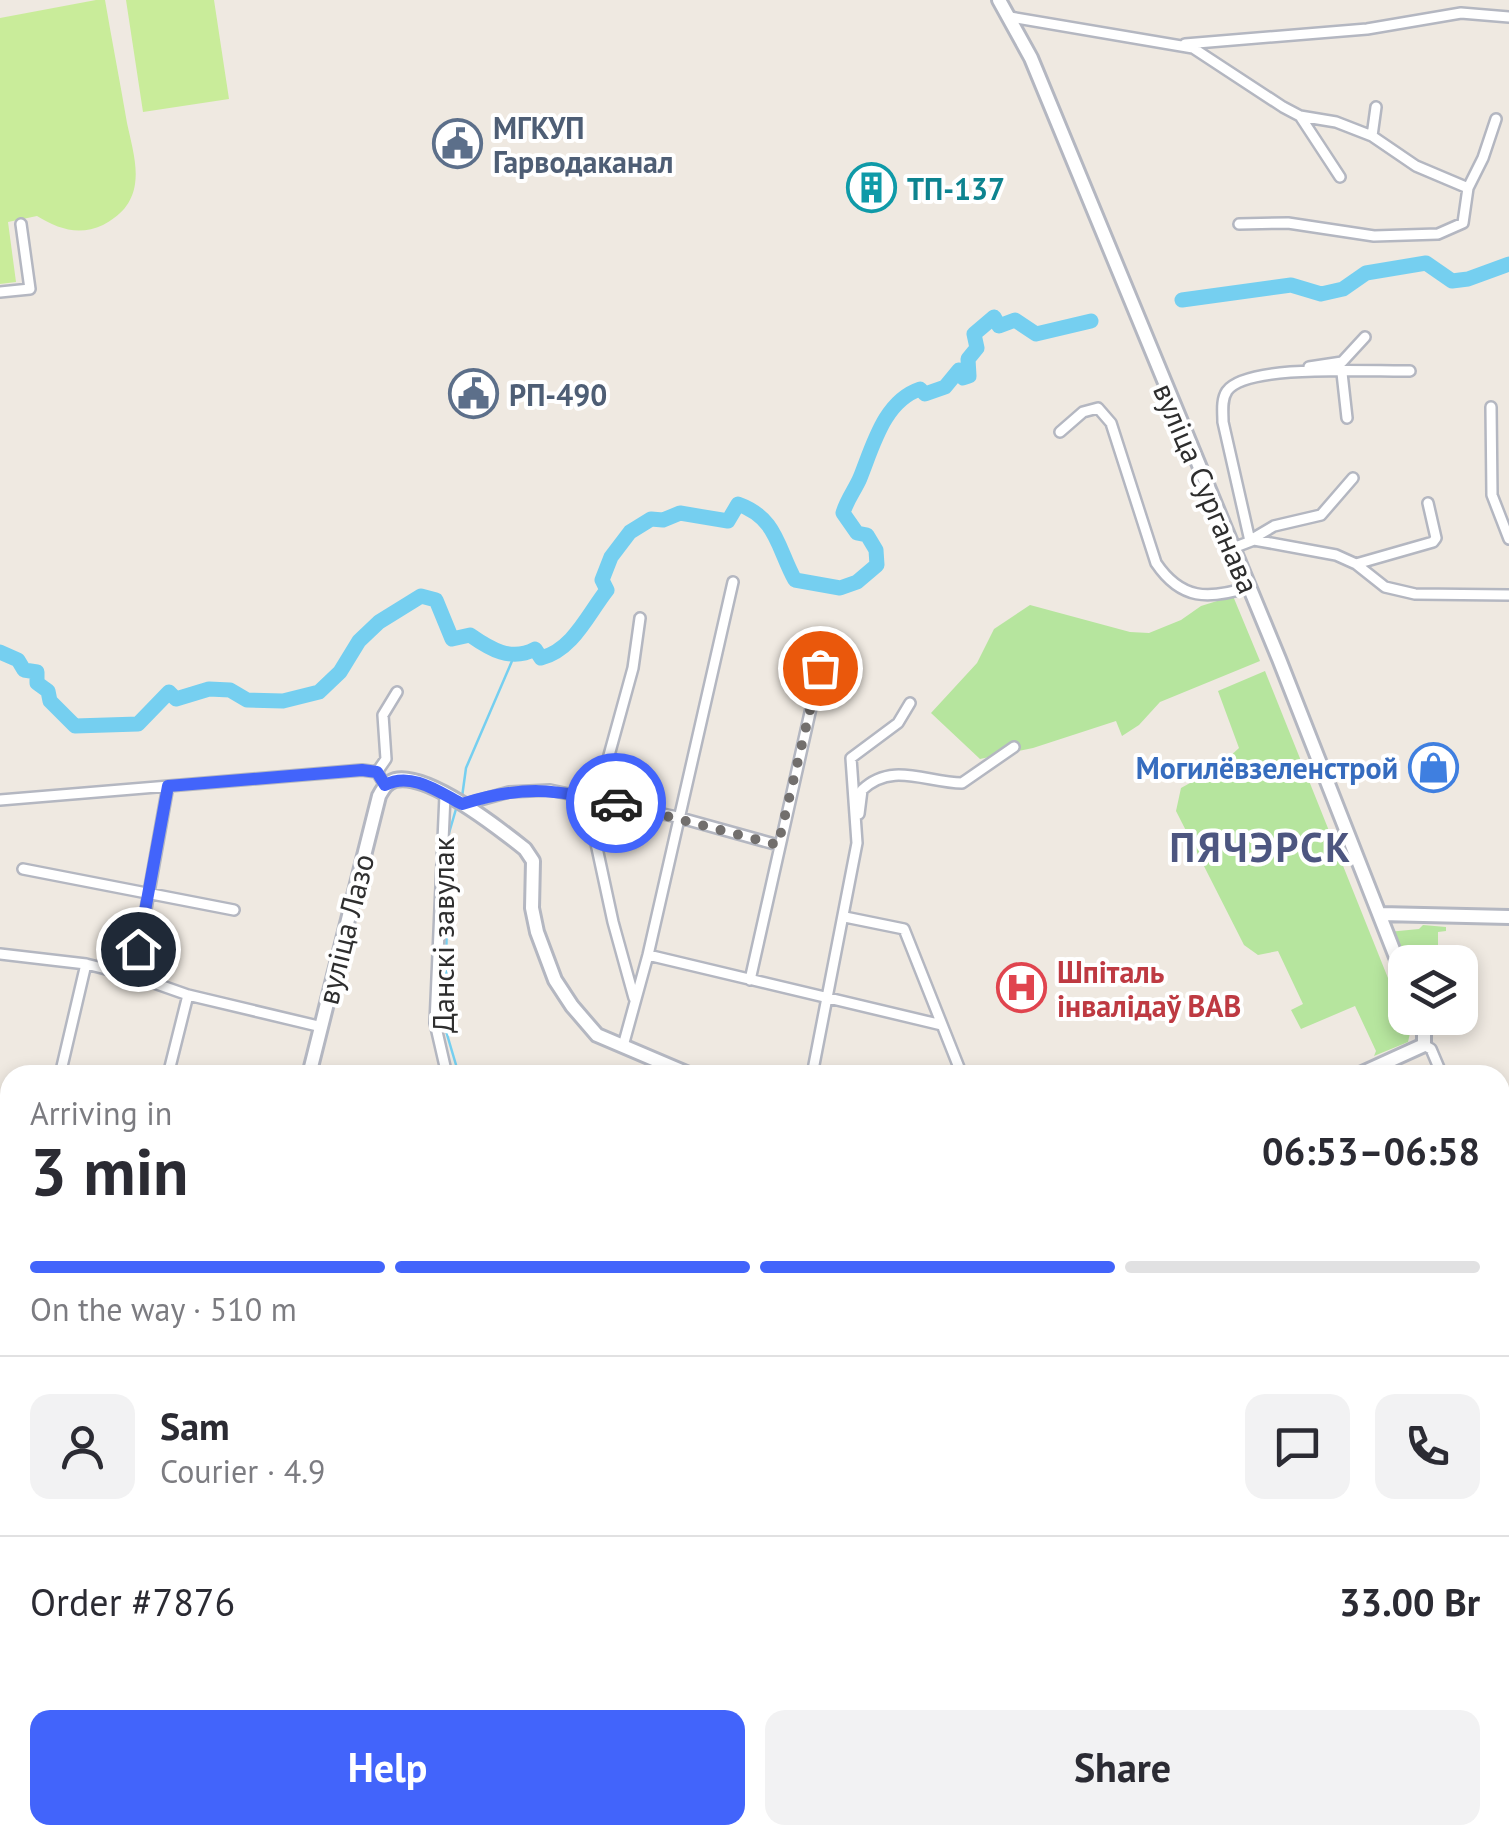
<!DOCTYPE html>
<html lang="en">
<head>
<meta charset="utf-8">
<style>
	body { margin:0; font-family:"PT Sans",sans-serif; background:#f2f2f3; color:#2b2b33; height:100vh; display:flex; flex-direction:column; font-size:38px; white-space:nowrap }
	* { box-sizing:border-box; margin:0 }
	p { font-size:32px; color:#7c7c81 }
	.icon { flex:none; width:55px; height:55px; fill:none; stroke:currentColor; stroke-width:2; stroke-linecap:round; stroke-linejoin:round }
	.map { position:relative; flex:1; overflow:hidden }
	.panel { position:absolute; left:0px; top:1065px; width:1510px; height:780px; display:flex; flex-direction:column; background:#fff; border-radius:30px 30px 0 0; box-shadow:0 5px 15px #0003 }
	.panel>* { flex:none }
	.tools { position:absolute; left:1388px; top:945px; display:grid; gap:20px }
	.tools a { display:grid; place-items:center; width:90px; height:90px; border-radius:20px; background:#fff; box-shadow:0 5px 15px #0003; font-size:50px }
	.pin { position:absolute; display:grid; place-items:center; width:85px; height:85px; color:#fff; margin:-42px; border:5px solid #fff; border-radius:50%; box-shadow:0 2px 10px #0007 }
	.courier { position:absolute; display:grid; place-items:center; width:100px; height:100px; margin:-50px; border:8px solid #4264fb; border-radius:50%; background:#fff; color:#222; box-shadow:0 2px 12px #0007 }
	.headline em { font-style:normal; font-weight:600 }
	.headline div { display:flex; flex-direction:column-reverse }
	.headline { display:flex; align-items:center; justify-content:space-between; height:170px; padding:0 30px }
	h1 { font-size:65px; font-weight:600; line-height:75px }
	.bar { display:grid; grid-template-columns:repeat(4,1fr); gap:15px 10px; align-content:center; height:120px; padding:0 30px }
	.bar i { height:12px; border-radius:8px; background:#e1e1e2 }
	.bar .on { background:#4264fb }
	.bar p { grid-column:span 4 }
	.line { display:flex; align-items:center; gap:25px; padding:0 30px; border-top:2px solid #e1e1e2 }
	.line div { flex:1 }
	.round { display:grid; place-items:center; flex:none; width:105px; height:105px; border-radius:20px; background:#f2f2f3 }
	.primary-button { display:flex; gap:20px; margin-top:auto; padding:20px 30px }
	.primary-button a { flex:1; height:115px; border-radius:20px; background:#4264fb; color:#fff; font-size:40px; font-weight:600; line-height:115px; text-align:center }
	.primary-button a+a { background:#f2f2f3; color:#2b2b33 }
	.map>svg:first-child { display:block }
	.green { fill:#b6e59e }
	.pitch { fill:#c9ec9a }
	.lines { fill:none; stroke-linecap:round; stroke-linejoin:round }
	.stream { stroke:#75cff0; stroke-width:2.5 }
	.river { stroke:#75cff0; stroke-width:15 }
	.street-casing { stroke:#b4b7c1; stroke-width:14 }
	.secondary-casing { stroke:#b4b7c1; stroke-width:18 }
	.street { stroke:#fff; stroke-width:9 }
	.secondary { stroke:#fff; stroke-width:12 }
	.rail { stroke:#a3a6b8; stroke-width:2.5 }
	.done { stroke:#726f6d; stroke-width:10; stroke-dasharray:0 18 }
	.route { stroke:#4264fb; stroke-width:12 }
	.labels { text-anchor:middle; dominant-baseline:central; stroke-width:8; stroke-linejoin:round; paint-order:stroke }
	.service-label { font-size:30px; font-weight:bold; fill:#4e5e75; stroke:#fff; text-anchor:start }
	.culture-label { font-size:30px; font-weight:bold; fill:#0d838f; stroke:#fff; text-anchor:start }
	.street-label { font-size:30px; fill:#2e2e2e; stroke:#fff }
	.shop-label { font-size:30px; font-weight:bold; fill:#366cbe; stroke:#fff; text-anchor:end }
	.health-label { font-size:30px; font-weight:bold; fill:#be3a42; stroke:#fff; text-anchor:start }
	.district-label { font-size:40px; font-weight:bold; letter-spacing:2.5px; fill:#4d5680; stroke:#fff }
</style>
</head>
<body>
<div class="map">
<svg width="1509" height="1845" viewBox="0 0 1509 1845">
	<rect width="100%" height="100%" fill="#efe9e1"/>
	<!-- green -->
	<path class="green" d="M1233 596 1260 661 1160 702 1139 725 1122 736 1116 721 1033 748 980 759 931 713 977 663 994 629 1030 605 1130 632 1149 633 1181 620 1201 606Z
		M1265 671 1410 1033 1408 1042 1374 1056 1376 1051 1355 1006 1301 1029 1291 1010 1303 1004 1278 951 1258 955 1244 945 1176 811 1181 788 1217 768 1239 748 1218 691Z
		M1423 925 1446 927V931L1438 932V949L1458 948 1459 962H1405V973L1388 932 1419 929Z
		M1509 1383V1841L1478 1835H1500V1386Z"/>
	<!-- pitch -->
	<path class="pitch" d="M96 0H105C112 41 120 82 127 123 131 142 138 165 135 184 132 204 120 216 103 225 79 236 58 229 37 216L8 222 16 282 0 284V18Z
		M126 0H214L229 99 143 112Z"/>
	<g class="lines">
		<!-- stream -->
		<path class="stream" d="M462 797 466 768 515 654
			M447 840 456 809
			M447 848 446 1031 459 1075
			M692 1835 693 1845"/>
		<!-- river -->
		<path class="river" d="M1182 300 1291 285 1321 294 1343 289 1366 273 1426 263 1452 281 1468 279 1509 264
			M0 652 18 660 24 670 37 672V683L48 691 50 701 75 726 138 724 169 692 176 699 209 689 230 690 247 700 283 701 319 692 340 672 359 641 379 622 421 596 436 600 452 639 470 635C490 649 511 662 535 649L541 658C573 650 588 614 607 590L602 580 611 557 630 532 651 519 663 520 680 513 728 521 738 504C777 518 777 547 795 580L840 588 857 582 877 565 876 550 867 535 857 533 843 513C847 499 855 490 860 478 873 446 884 401 920 389L925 394 945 387 959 370 963 378 969 376 968 359 977 348 974 334 994 317 999 326 1015 320 1036 334 1091 321"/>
		<defs>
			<path id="street" d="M1010 17 1193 48 1283 107 1300 116 1336 122 1372 136 1416 166 1468 188 1463 223 1438 234 1374 236 1288 223 1239 224
				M1185 44 1367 29 1461 13 1509 17
				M1300 116 1340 177
				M1372 136 1376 107
				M1468 188 1483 158 1496 119
				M0 292 30 289 21 224
				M1309 367 1342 362 1365 337
				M1342 373 1347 418
				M1491 407 1492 495 1509 539
				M1060 432 1083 412 1098 408 1111 423 1156 563C1181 600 1208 600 1249 587
				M1252 539 1274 526 1321 515 1353 478
				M1250 541 1223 422C1223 412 1221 400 1227 391 1247 363 1374 372 1410 371
				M1233 548 1254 540 1336 555 1356 564 1385 587 1415 594 1509 595
				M1356 564 1433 542 1436 538 1428 503
				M377 772 386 759 383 715 397 692
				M445 795 435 1023 447 1075
				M586 797 613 922 634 998
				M597 799 633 668 640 618
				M0 800 362 770 377 772 385 785
				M462 805 509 792 550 790 677 817 778 845
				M859 814 862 790C892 761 927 783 962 783L1014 747
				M23 869 234 910
				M845 917 904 929 962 1075
				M0 954 86 964 134 976 188 995 322 1027
				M648 955 942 1025
				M134 976 168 786
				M750 980 820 668
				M1424 1045 1431 1049 1442 1075
				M623 1046 648 955 733 582
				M770 1074 775 1075
				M60 1075 86 964
				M168 1075 188 995
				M812 1075 857 843 851 758 898 723 910 703
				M0 1101 10 1103
				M1500 1209 1509 1230
				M1500 1271 1509 1268
				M0 1311 10 1272
				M0 1327 10 1329
				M0 1692 10 1695
				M192 1835 208 1845
				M472 1835 486 1845
				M848 1835 850 1845
				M1124 1835 1127 1845
				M1226 1835 1227 1845
				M1336 1835V1845
				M295 1845 297 1835
				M590 1845 598 1835
				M968 1845 1019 1835"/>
			<path id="secondary" d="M999 0 1031 58 1279 659 1405 980
				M1381 914 1509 917
				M309 1075 379 796C383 789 386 783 395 780 428 772 500 829 525 849L533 861 532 908 537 932 555 980 572 1006 597 1035 691 1075
				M1358 1075 1424 1045V1029L1419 1018
				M0 1533 10 1537
				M991 1835 993 1845"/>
		</defs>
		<!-- street casing -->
		<use href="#street" class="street-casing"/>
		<!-- secondary casing -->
		<use href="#secondary" class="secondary-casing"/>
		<!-- street -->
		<use href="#street" class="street"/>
		<!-- secondary -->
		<use href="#secondary" class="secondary"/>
		<!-- rail -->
		<path class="rail" d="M0 1708 10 1710
			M0 1732 10 1738
			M150 1835 164 1845"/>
	</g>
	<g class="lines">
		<!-- done -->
		<path class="done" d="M616 803 778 845 820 668"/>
		<!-- route -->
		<path class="route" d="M138 949 168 786 362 770 377 772 385 785C411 771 439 792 462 804 522 785 555 789 616 803"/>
	</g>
	<!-- icons -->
	<defs>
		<symbol id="civic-ring" viewBox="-11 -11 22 22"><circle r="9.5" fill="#fff" stroke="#5c6f8a" stroke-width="1.5"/><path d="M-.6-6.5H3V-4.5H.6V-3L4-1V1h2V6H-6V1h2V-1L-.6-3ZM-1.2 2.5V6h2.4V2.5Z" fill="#5c6f8a"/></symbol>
		<symbol id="building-ring" viewBox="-11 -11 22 22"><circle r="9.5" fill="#fff" stroke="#0f9aa8" stroke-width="1.5"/><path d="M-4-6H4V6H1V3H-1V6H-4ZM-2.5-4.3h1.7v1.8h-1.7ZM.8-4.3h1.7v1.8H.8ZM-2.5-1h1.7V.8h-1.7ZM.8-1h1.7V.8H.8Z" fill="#0f9aa8"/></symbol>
		<symbol id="shop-ring" viewBox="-11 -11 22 22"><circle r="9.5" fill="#fff" stroke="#3f7fe0" stroke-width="1.5"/><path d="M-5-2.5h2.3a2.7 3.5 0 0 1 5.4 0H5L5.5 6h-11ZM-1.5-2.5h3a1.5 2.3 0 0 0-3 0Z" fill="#3f7fe0"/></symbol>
		<symbol id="hospital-ring" viewBox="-11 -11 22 22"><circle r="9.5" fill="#fff" stroke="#e0444e" stroke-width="1.5"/><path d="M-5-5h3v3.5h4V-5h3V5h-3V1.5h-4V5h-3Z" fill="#e0444e"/></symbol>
	</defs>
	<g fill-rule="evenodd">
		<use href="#civic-ring" x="430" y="116" width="55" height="55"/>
		<use href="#building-ring" x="844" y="160" width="55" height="55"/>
		<use href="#civic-ring" x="446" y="366" width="55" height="55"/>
		<use href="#shop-ring" x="1406" y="740" width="55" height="55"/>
		<use href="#hospital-ring" x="994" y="960" width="55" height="55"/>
	</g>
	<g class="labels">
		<!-- service labels -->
		<g class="service-label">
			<text x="493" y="127">МГКУП<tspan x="493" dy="34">Гарводаканал</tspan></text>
			<text x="509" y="394">РП-490</text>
		</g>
		<!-- culture labels -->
		<g class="culture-label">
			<text x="907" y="188">ТП-137</text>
		</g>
		<!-- street labels -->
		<g class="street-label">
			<text transform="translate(1207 488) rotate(67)">вуліца Сурганава</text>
			<text transform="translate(345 929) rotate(-76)">вуліца Лазо</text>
			<text transform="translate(442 935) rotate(-90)">Данскі завулак</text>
		</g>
		<!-- shop labels -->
		<g class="shop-label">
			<text x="1398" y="767">Могилёвзеленстрой</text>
		</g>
		<!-- health labels -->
		<g class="health-label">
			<text x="1057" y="971">Шпіталь<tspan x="1057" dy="34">інвалідаў ВАВ</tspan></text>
		</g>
		<!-- district labels -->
		<g class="district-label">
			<text x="1261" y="847">ПЯЧЭРСК</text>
		</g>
	</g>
</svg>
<div class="tools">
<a><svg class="icon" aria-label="layers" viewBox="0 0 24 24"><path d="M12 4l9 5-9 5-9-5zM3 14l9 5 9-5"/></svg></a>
</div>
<div class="pin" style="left:820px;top:668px;background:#ea580c"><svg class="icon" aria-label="bag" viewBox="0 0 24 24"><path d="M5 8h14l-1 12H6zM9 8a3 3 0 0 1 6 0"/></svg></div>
<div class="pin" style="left:138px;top:949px;background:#1f2937"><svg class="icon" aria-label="home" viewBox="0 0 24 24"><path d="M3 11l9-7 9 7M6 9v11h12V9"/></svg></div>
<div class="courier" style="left:616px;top:803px"><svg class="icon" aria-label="car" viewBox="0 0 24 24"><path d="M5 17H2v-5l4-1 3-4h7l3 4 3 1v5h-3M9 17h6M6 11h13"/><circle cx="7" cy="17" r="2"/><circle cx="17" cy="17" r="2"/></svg></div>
<section class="panel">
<div class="headline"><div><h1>3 min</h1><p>Arriving in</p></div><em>06:53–06:58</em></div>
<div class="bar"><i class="on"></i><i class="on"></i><i class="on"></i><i></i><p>On the way · 510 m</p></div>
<div class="line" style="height:180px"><a class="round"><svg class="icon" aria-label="person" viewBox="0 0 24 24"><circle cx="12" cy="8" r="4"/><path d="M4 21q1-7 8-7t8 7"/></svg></a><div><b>Sam</b><p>Courier · 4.9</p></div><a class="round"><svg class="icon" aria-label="chat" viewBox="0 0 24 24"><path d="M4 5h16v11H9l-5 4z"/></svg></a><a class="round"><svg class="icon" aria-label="phone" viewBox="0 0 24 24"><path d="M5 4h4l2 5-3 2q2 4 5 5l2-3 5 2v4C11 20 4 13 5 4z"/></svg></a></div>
<div class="line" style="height:130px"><div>Order #7876</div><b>33.00 Br</b></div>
<div class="primary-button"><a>Help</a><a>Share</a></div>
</section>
</div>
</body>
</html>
